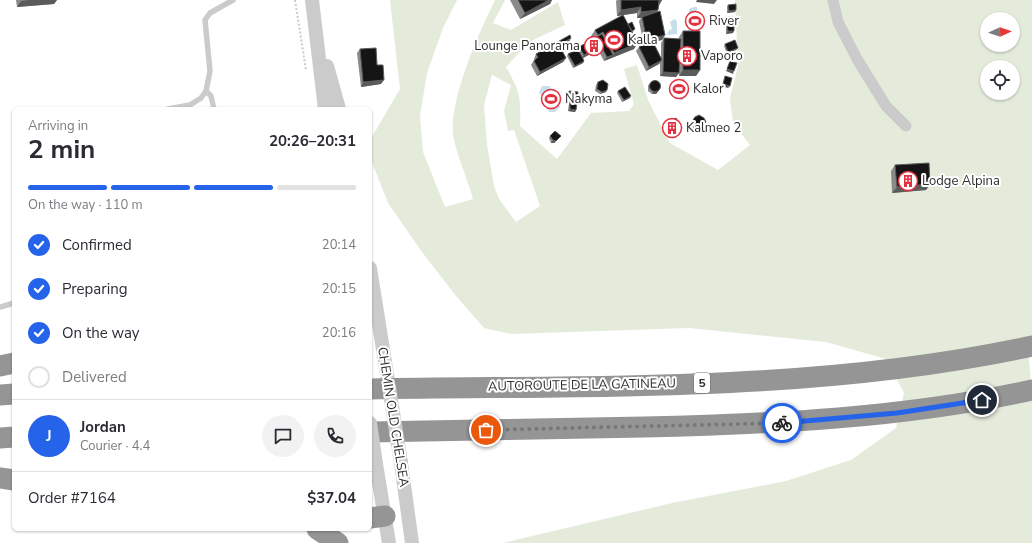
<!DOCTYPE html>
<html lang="en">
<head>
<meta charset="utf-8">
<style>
	body { margin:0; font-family:"Nunito Sans",sans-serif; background:#f2f2f3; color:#2b2b33; height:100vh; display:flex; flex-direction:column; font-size:15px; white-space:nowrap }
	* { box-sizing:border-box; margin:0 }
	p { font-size:13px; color:#7c7c81 }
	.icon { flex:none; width:22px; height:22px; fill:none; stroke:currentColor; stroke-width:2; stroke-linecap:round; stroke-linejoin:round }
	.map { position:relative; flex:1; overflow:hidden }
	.details { position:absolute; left:12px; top:107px; width:360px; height:424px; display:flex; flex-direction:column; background:#fff; border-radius:6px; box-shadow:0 1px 3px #0004 }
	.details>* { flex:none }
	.needle { width:26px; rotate:87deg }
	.controls { position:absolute; left:980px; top:12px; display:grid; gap:8px }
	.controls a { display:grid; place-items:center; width:40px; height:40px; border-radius:50%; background:#fff; box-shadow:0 1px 3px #0004; font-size:20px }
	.pin { position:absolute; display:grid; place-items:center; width:34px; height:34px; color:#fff; margin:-17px; border:2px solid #fff; border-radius:50%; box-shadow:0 1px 4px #0007 }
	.courier { position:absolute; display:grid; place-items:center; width:40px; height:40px; margin:-20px; border:3px solid #2563eb; border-radius:50%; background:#fff; color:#222; box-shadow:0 1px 5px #0007 }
	.summary em { font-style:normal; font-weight:700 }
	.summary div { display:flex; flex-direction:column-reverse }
	.summary { display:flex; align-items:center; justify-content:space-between; height:68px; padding:0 16px }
	h1 { font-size:26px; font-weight:700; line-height:30px }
	.bar { display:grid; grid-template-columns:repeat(4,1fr); gap:6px 4px; align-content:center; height:48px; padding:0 16px }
	.bar i { height:5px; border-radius:3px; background:#e1e1e2 }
	.bar .active { background:#2563eb }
	.bar p { grid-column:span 4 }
	.line { display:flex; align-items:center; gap:10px; padding:0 16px; border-top:1px solid #e1e1e2 }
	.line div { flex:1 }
	.round { display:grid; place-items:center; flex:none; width:42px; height:42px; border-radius:21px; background:#f2f2f3 }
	ol { padding:0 16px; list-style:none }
	li { display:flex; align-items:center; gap:12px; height:44px }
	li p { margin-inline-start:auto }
	li .icon { padding:4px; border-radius:50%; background:#2563eb; color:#fff; stroke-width:4 }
	li:last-child { color:#7c7c81 }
	li i { width:22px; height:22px; border:2px solid #e1e1e2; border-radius:50% }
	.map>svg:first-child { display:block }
	.green { fill:#e4ebdb; fill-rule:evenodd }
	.water { fill:#c7deeb }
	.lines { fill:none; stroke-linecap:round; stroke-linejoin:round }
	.path { stroke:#cbcbcb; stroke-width:2; stroke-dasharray:2 2; stroke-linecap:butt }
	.service { stroke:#cbcbcb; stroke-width:5.5 }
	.minor { stroke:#cbcbcb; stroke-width:11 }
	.tertiary { stroke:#cbcbcb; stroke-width:14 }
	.motorway { stroke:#959595; stroke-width:21 }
	.tertiary-bridge { stroke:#cbcbcb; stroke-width:14 }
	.wall { fill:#8a8a8a }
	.shaded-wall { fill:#5b5b5b }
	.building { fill:#151515; stroke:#5b5b5b }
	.done { stroke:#777; stroke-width:4; stroke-dasharray:0 7.2 }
	.route { stroke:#2563eb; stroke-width:5 }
	.labels { text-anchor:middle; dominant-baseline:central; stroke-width:4; stroke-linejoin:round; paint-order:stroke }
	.shield { fill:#fff; stroke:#6d6d6d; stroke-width:1 }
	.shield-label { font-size:12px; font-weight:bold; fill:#2e2e2e }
	.poi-label { font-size:13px; fill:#2e2e2e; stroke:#fff; text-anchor:start }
	.street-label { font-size:13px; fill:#2e2e2e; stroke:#fff }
</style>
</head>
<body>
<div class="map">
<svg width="1032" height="543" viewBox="0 0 1032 543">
	<rect width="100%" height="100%" fill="#fff"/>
	<!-- green -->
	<path class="green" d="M390 0H457L443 28 427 73 420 116 423 152 445 207 473 199C468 181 456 153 453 135 449 100 479 32 495 0H505L493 23 511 30 558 2 565 25 529 42 506 67C520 92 521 97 520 126L557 159 591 113 629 111 634 104 624 69 637 65 648 100 670 143 718 170 750 145 733 123 730 98 738 66 735 0H1032V353L1029 359 1032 394V543H503L672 503 786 481 851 460 896 428 904 393 886 359 826 342 689 328 511 334 484 328 456 296 422 252 388 203 370 157V140L400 89ZM987 19H1013V45H987ZM987 67H1013V93H987ZM492 75 511 85 504 111 508 131 514 130 540 206 516 222 499 199 494 186 487 145 484 105Z"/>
	<!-- water -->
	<path class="water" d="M694 7H697L696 31 691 32V30L688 31 689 22 692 24 693 20 689 16V9Z
		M674 19 677 21V34L667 35 669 30 672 29 670 22Z
		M683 78 685 79 686 97 681 101 678 97 680 95 677 94 678 92 674 91 675 84 682 81Z
		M542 86H549L556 95 560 107 555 112H549L545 99 539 93Z"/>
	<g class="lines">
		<!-- path -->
		<path class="path" d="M295 0 306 70"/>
		<!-- service -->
		<path class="service" d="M206 91 211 96 214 109
			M168 109 190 105 201 98 206 91 210 71 205 20 210 13 233 0
			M0 307 14 303"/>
		<!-- minor -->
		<path class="minor" d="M833 0 838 22 857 59 886 106 906 126"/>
		<!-- tertiary -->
		<path class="tertiary" d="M312 0 325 109
			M327 66 339 109
			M370 268 389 387
			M401 463 412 543
			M376 464 389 543"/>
		<!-- motorway -->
		<path class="motorway" d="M0 366 14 363
			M370 389C590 385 815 393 1032 346
			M0 395 14 394
			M370 432C461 430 553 429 644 427 774 424 904 418 1032 390
			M0 438 14 437
			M0 478 14 480
			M370 518 385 516
			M317 529 338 543"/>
		<!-- tertiary-bridge -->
		<path class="tertiary-bridge" d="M389 387 401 463
			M370 423 376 464"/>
	</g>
	<!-- wall -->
	<path class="wall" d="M16 0H57L54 4 17 7Z
		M510 0H552L550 4 520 19Z
		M617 0H662L659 6 657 12 665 35 662 40 652 42 661 58V43L664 38 679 39V37L683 31 700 70 696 76H679V73L676 77 660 76V62L659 64 646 71 636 51 639 47 648 42 646 35 642 36 639 21 641 18H637V13L623 15 628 24 634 31 632 32 634 49 604 61 598 50 583 58 584 61 583 63 573 68 567 56 568 54 578 49 579 47 592 39 591 36 595 30 623 15 617 16 616 1Z
		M728 5 735 12 727 13V7Z
		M725 17 733 23 732 25H724V19Z
		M727 26 733 33 726 34V28Z
		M569 42 560 47 566 58 563 62 537 76 531 65 534 60V59L536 54Z
		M725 44 738 48 736 50 727 54 724 46Z
		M360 49 377 65 381 84 361 87 357 53Z
		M598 82 607 90 606 92 600 94 595 91 596 85Z
		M649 84 659 90 656 94H652L648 91V86Z
		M569 91 576 110 575 112 568 111 569 103H566L567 93Z
		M618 91 630 98 622 102 617 93Z
		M695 117 701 129 693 128 692 122Z
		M666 124 680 130 670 136 664 126Z
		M550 136 559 138 554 143H551L549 138Z
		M895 165 930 184 926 190 892 193 891 171Z"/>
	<!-- shaded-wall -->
	<path class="shaded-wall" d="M29 0H57L54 4 17 7 21 1Z
		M549 0H552L550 4 520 19 525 13Z
		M659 0H662L658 6Z
		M697 0H717L714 4 696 2Z
		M641 7 637 13 617 16 621 10Z
		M658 10 654 16 642 17 641 18H637L641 12Z
		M736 10 735 12 727 13 729 11Z
		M725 22 733 23 732 25H724Z
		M649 31 646 35 642 36 645 32Z
		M728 31H734L733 33 726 34Z
		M665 35 662 40 648 43 651 39Z
		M571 38 569 42 556 49 559 45Z
		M638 43 634 49 604 61 607 57 613 55 614 53Z
		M601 46 598 50 581 59 584 55Z
		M738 48 736 50 727 54 728 52Z
		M566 58 563 62 537 76 540 72Z
		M662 60 659 64 646 71 649 67Z
		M584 61 583 63 573 68 575 66Z
		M727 69 734 71 733 74 726 71Z
		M683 70H700L696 76H679Z
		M663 72 679 73 676 77 660 76Z
		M384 80 381 84 361 87 363 82Z
		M723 84 730 86 728 88 721 86Z
		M661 88 656 94H652L653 92Z
		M607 90 606 92 600 94 602 92Z
		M631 96 630 98 622 102 624 100Z
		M568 101H570L569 103H566Z
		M570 109 576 110 575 112 568 111Z
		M695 126 702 127 701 129 693 128Z
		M682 128 680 130 670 136 672 134Z
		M561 136 554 143H551L553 140Z
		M930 184 926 190 892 193 897 187Z"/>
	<!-- building -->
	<path class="building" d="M518 0H549L525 13Z
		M621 0H662H659L658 10 641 12V7L621 10Z
		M736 4V10L729 11 728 5Z
		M660 11 665 35 651 39 649 31 645 32 642 17Z
		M623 15 638 43 614 53 603 32 598 35 595 30Z
		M725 17H733V23L725 22Z
		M632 22 635 29 632 31 628 24Z
		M727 26H734V31H728Z
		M683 31H700V70H683Z
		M602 34 613 55 607 57 601 46 584 55 579 47Z
		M570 35 571 38 559 45 566 58 540 72 534 61 538 57 536 54Z
		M664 38 681 39 679 73 663 72Z
		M652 40 662 60 649 67 639 47Z
		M735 40 738 48 728 52 725 44Z
		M376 48 377 65H383L384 80 363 82 360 49Z
		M578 49 584 61 575 66 568 54Z
		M730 61 737 63 734 71 727 69Z
		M725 76 732 78 730 86 723 84Z
		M603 80 608 84 607 90 602 92 597 89 598 82Z
		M649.5 86a5.5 5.5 0 1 1 11 0a5.5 5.5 0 1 1-11 0Z
		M625 87 631 96 624 100 618 91Z
		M569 91 578 92 576 110 570 109V101H568Z
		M699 115 704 118 706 122 702 127 695 126 693 120 695 117Z
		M676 118 682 128 672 134 666 124Z
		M555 131 561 136 556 141 553 140 550 136Z
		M929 163 930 184 897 187 895 165Z"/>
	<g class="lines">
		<!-- done -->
		<path class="done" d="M486 430 782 423"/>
		<!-- route -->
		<path class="route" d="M782 423 897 413 982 400"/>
	</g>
	<!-- icons -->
	<defs>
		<symbol id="stadium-ring" viewBox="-11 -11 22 22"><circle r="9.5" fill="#fff" stroke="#e4303f" stroke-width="1.5"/><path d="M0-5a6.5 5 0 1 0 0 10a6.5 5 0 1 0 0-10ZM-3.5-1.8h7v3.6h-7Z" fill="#e4303f"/></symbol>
		<symbol id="building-ring" viewBox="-11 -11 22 22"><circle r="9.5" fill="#fff" stroke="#e4303f" stroke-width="1.5"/><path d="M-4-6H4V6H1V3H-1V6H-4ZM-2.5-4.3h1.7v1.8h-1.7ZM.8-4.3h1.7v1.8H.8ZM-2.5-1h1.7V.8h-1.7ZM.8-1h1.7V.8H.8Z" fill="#e4303f"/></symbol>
	</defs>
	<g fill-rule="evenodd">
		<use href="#stadium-ring" x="684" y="10" width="22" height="22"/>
		<use href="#stadium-ring" x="603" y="29" width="22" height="22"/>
		<use href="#building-ring" x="583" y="35" width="22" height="22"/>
		<use href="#building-ring" x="676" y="45" width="22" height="22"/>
		<use href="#stadium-ring" x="668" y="78" width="22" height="22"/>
		<use href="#stadium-ring" x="540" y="88" width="22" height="22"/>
		<use href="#building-ring" x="661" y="117" width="22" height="22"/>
		<use href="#building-ring" x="897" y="170" width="22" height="22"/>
	</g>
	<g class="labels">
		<!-- shield labels -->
		<rect class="shield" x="694" y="373" width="16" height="20" rx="3"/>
		<g class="shield-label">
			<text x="702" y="383">5</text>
		</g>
		<!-- poi labels -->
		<g class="poi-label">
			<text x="709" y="21">River</text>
			<text x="628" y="40">Kalla</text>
			<text x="580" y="46" text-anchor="end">Lounge Panorama</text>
			<text x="701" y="56">Vaporo</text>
			<text x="693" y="89">Kalor</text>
			<text x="565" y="99">Nakyma</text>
			<text x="686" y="128">Kalmeo 2</text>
			<text x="922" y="181">Lodge Alpina</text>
		</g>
		<!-- street labels -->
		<g class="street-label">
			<text transform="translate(582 385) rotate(-1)">AUTOROUTE DE LA GATINEAU</text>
			<text transform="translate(393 417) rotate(81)">CHEMIN OLD CHELSEA</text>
		</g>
	</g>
</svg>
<div class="controls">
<a><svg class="needle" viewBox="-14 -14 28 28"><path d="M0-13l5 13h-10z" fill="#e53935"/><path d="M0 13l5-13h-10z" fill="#7c7c81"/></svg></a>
<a><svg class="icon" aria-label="locate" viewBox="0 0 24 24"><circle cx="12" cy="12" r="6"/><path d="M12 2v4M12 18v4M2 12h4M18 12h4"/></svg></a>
</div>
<div class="pin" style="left:486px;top:430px;background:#ea580c"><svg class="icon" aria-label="bag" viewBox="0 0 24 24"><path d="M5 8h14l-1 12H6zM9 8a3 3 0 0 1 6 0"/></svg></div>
<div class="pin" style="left:982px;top:400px;background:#1f2937"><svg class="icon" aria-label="home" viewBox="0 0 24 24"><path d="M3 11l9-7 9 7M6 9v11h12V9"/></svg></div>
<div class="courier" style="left:782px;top:423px"><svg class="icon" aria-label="bike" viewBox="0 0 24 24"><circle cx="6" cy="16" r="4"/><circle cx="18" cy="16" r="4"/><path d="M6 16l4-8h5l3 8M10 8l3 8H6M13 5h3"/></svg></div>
<section class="details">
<div class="summary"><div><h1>2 min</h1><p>Arriving in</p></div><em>20:26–20:31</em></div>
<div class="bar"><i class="active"></i><i class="active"></i><i class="active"></i><i></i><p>On the way · 110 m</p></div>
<ol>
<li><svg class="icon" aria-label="check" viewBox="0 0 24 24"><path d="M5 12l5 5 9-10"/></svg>Confirmed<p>20:14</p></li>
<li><svg class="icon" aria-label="check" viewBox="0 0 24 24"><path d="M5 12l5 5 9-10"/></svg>Preparing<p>20:15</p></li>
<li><svg class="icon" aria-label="check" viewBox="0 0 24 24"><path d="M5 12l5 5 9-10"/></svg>On the way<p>20:16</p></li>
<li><i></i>Delivered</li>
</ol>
<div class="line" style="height:72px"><b class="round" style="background:#2563eb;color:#fff">J</b><div><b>Jordan</b><p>Courier · 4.4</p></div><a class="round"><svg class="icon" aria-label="chat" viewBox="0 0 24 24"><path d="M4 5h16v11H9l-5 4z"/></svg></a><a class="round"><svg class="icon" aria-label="phone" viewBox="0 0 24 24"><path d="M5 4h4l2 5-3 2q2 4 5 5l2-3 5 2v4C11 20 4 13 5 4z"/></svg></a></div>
<div class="line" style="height:52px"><div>Order #7164</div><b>$37.04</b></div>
</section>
</div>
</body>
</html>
